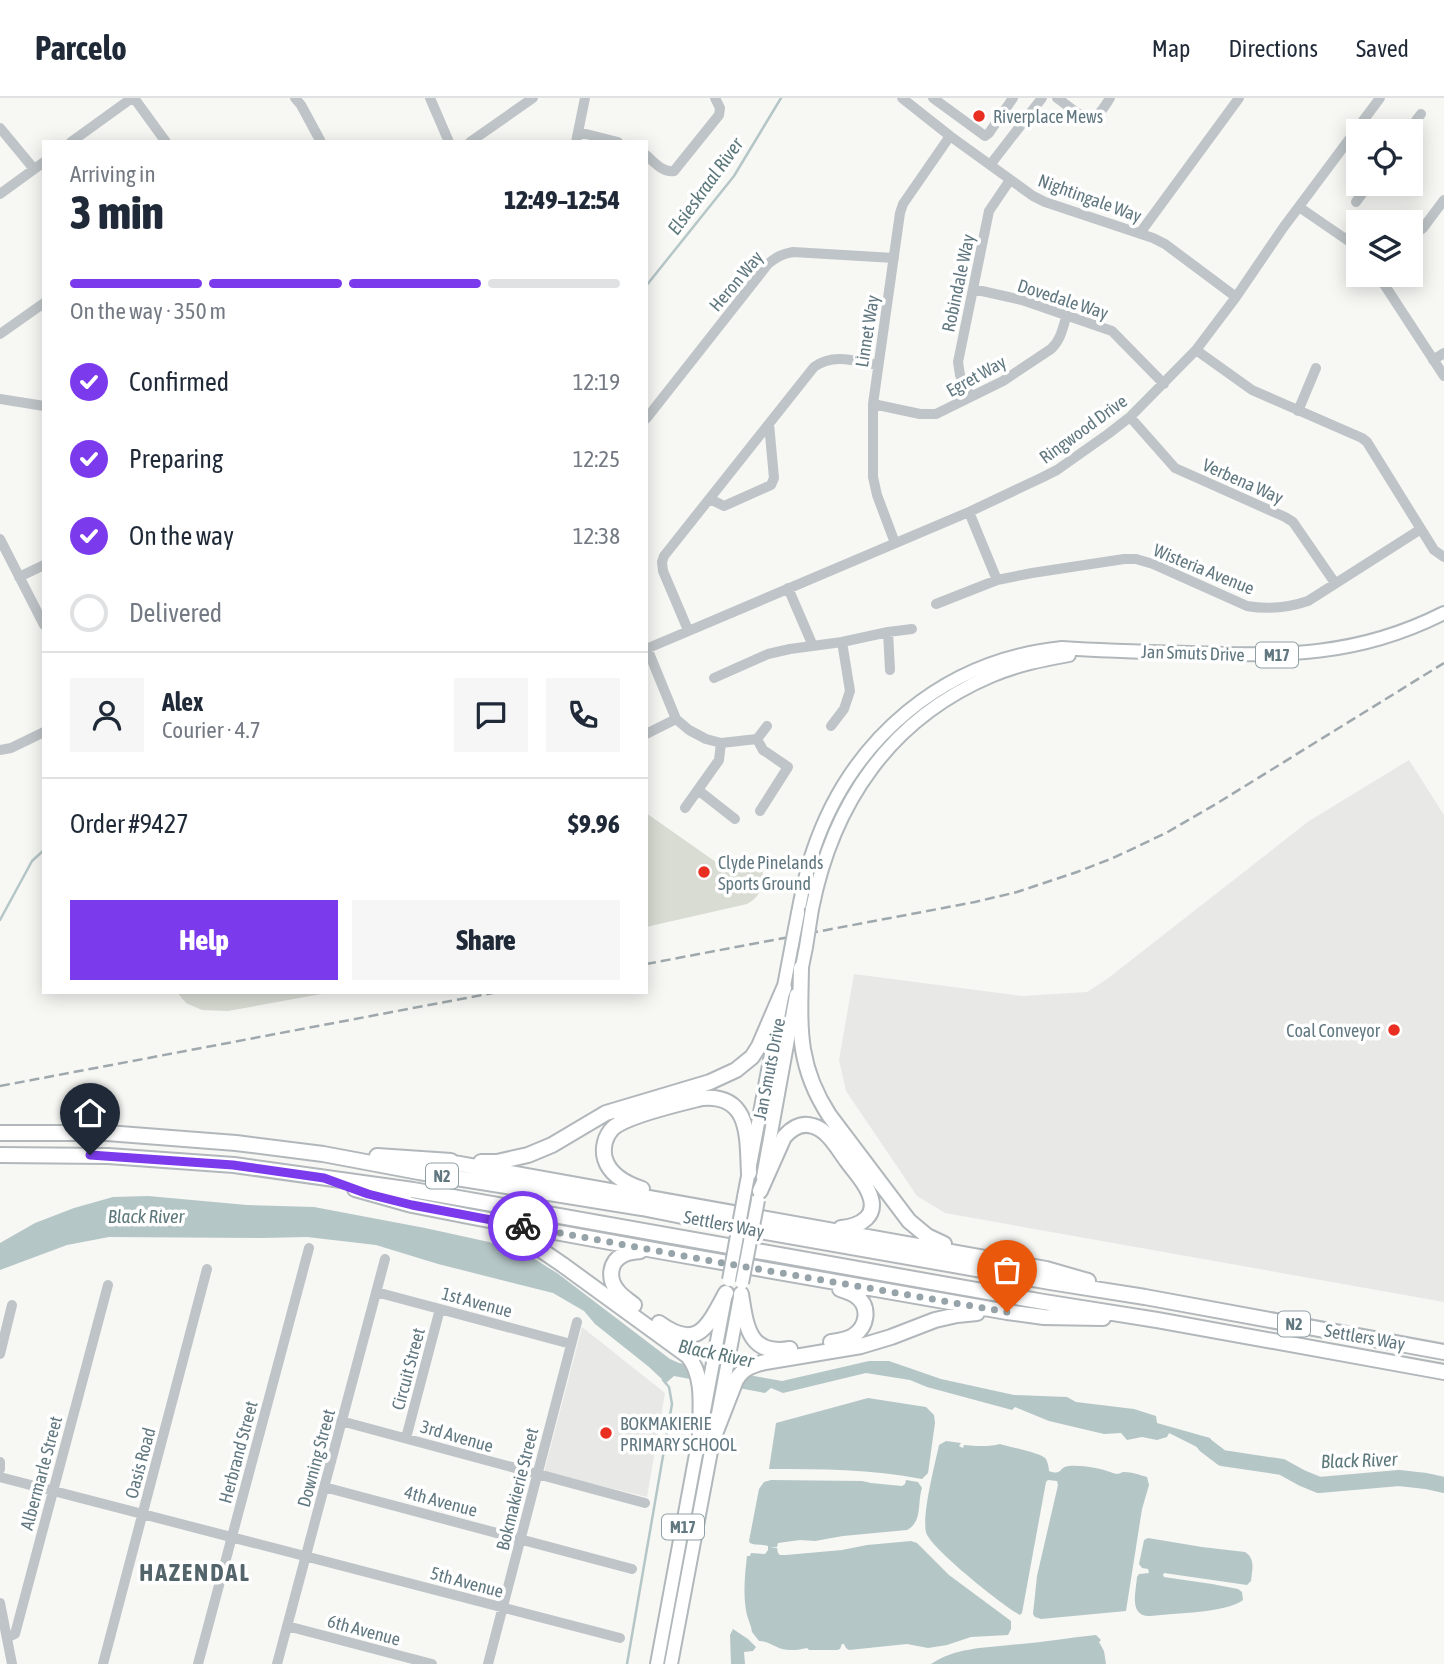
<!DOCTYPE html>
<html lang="en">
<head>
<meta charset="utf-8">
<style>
	body { margin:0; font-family:"Asap Condensed",sans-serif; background:#f6f6f7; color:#1f2937; height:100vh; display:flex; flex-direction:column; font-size:26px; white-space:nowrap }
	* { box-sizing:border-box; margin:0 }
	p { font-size:23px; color:#747a83 }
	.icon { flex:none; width:38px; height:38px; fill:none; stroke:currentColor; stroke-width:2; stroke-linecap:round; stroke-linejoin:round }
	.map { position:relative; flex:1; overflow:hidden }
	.drawer { position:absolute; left:42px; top:42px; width:606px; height:854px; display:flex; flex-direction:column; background:#fff; border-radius:0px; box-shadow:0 4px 18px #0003 }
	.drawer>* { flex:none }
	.controls { position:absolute; left:1346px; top:21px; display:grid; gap:14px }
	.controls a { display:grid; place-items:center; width:77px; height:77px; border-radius:0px; background:#fff; box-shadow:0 4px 18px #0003; font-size:35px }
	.pin { position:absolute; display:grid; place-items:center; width:60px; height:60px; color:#fff; margin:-72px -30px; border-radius:50% 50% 50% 0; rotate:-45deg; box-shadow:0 0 7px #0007 }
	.pin .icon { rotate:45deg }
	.courier { position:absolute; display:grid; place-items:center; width:70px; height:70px; margin:-35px; border:5px solid #7c3aed; border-radius:50%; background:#fff; color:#222; box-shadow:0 2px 9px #0007 }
	.summary em { font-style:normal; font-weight:800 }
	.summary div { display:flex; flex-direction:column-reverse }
	.summary { display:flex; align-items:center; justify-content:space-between; height:119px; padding:0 28px }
	h1 { font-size:46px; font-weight:800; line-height:52px }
	.bar { display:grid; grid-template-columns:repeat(4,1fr); gap:10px 7px; align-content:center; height:84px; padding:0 28px }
	.bar i { height:9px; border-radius:5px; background:#e0e1e3 }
	.bar .on { background:#7c3aed }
	.bar p { grid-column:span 4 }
	.line { display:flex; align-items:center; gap:18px; padding:0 28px; border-top:2px solid #e0e1e3 }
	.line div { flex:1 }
	.round { display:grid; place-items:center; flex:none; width:74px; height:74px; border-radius:0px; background:#f6f6f7 }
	ol { padding:0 28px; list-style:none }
	li { display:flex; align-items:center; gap:21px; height:77px }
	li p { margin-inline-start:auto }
	li .icon { padding:7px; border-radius:50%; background:#7c3aed; color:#fff; stroke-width:4 }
	li:last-child { color:#747a83 }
	li i { width:38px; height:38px; border:4px solid #e0e1e3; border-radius:50% }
	.action { display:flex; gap:14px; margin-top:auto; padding:14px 28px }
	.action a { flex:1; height:80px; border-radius:0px; background:#7c3aed; color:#fff; font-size:28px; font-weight:800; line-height:80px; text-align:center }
	.action a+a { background:#f6f6f7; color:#1f2937 }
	header { display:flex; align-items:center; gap:42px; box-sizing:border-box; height:98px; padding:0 35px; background:#fff; border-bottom:2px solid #e0e1e3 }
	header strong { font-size:33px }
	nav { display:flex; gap:38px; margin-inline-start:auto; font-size:24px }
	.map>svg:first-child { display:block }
	.built { fill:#e8e8e7 }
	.green { fill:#d8dcd3 }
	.water { fill:#b5c6c7 }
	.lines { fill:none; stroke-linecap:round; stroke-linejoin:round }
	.stream { stroke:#b5c6c7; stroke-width:2.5 }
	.river { stroke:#b5c6c7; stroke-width:16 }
	.major-casing { stroke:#b1b8bb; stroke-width:16 }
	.highway-casing { stroke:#b1b7ba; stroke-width:18 }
	.minor { stroke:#bec4c7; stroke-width:10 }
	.major { stroke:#fff; stroke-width:12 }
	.highway { stroke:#fff; stroke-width:14 }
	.rail { stroke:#9fa9ad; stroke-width:2.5; stroke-dasharray:10 5; stroke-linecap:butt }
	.major-bridge-casing { stroke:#b1b8bb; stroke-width:16; stroke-linecap:butt }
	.major-bridge { stroke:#fff; stroke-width:12 }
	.done { stroke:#96a4a9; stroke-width:7; stroke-dasharray:0 12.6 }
	.route { stroke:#7c3aed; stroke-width:9 }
	.poi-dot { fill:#e92e22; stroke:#fff; stroke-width:2.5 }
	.labels { text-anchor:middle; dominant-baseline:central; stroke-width:7; stroke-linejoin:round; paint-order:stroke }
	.shield { fill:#fff; stroke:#90a0a6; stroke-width:2 }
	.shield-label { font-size:16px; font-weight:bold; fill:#617880 }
	.poi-label { font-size:18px; fill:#617880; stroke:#fff; text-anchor:start }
	.street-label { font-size:18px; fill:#617880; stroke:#fff }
	.water-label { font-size:19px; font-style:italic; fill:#5c787b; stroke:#fff }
	.district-label { font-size:24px; font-weight:bold; letter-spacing:2px; fill:#53656b; stroke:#fff }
</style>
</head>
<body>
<header>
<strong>Parcelo</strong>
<nav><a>Map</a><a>Directions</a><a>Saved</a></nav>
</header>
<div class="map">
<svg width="1444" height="1566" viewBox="0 0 1444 1566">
	<rect width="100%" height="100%" fill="#f7f7f4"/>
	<!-- built -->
	<path class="built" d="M1409 662 1444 717V1204L945 1115 917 1098 846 993 839 962 854 876 1022 898 1087 894 1107 881 1309 723Z
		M582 1229 665 1295 647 1399 544 1374Z"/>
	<!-- green -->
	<path class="green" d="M646 715 723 769 754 763C767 770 765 789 756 799 754 802 750 804 747 806L646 829Z
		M177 894H332L228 913 202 912 186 905Z"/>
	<!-- water -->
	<path class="water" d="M148 1098 247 1107 314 1109 425 1130 489 1144 528 1157 557 1175 670 1261 679 1265 782 1283 869 1263H889L941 1281 1014 1297 1067 1299 1076 1304 1134 1311 1156 1318 1157 1325 1210 1340 1222 1360 1216 1363 1195 1348 1169 1335 1167 1339 1157 1342 1142 1339 1127 1342 1121 1335 1104 1336 1049 1323 1015 1309 1012 1312 927 1289 910 1282 866 1275 783 1295 771 1290 765 1295 674 1278 666 1285 649 1269 595 1226 584 1213 553 1195 438 1166 376 1147 307 1139 263 1140 109 1139 67 1147 0 1172V1145L35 1125 74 1110 113 1099Z
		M868 1300 926 1309 934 1317 935 1325 928 1375 922 1381C871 1371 821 1371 769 1371L776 1325Z
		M946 1343 961 1345 959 1348 963 1350 964 1347C974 1348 990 1349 1000 1346 1009 1349 1042 1355 1046 1361 1048 1365 1049 1370 1049 1373 1063 1378 1058 1369 1069 1368 1083 1367 1100 1370 1113 1375 1120 1377 1118 1375 1124 1374 1132 1374 1140 1377 1147 1379L1149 1387 1142 1411 1126 1513 1041 1521 1035 1519 1033 1516 1037 1478 1058 1387 1057 1383 1048 1382 1046 1384 1022 1515 1020 1517C1003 1508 929 1449 926 1434 922 1416 935 1366 939 1347Z
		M771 1382 862 1383 871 1385 902 1388 905 1386 906 1382 918 1384 922 1390C917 1406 923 1423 907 1432L843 1438 815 1443 800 1442 778 1445 777 1449H770L777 1450 778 1455 780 1457H786L842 1452 867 1447 911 1443 917 1445 949 1477 1011 1523V1531L1008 1537 971 1539 947 1547 928 1550 907 1546 849 1552 846 1550 844 1546H842L840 1551 837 1552H809L807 1550C799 1552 791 1553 782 1551 773 1548 768 1543 759 1543L752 1534C751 1526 747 1520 746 1512 743 1494 745 1476 747 1458H750L751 1455 765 1456 768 1452V1448C761 1446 757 1448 750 1445L749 1443 759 1391 764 1384Z
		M1148 1440 1202 1449 1245 1454C1256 1461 1252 1472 1251 1483L1247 1487 1164 1475 1163 1477 1164 1479 1212 1486 1238 1491 1242 1494 1243 1502C1227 1515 1174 1515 1151 1518 1128 1519 1136 1494 1137 1479L1139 1476 1149 1475 1148 1471 1142 1470 1139 1466 1144 1442Z
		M733 1531 748 1541 756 1549 753 1553 744 1554 745 1566H731L730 1537Z
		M1096 1537 1101 1542 1099 1544 1104 1553 1106 1566H931C955 1550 982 1550 1010 1547 1039 1545 1067 1540 1096 1537Z"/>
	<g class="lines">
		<!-- stream -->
		<path class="stream" d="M646 188 734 78 781 0
			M0 822 32 763 44 752
			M627 1566 672 1306 669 1289 663 1282"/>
		<!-- river -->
		<path class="river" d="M1205 1347 1222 1360 1282 1369 1302 1380 1319 1387 1399 1380 1426 1383 1444 1387"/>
		<defs>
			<path id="major" d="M812 811C833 705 890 621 991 578 1016 567 1042 562 1069 557
				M798 815C802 794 806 773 813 753 851 640 944 562 1062 550 1105 553 1147 554 1190 555 1284 558 1357 559 1444 515
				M800 879 806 849
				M763 1079 796 897
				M744 1099 792 846
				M657 1566 725 1200
				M671 1566 740 1199"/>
			<path id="highway" d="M801 870C800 928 796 966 829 1017L909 1123 927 1138 944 1146
				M0 1035H107L236 1045 323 1056 419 1074 642 1110 732 1128 1050 1184 1145 1199 1444 1254
				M0 1057 108 1058 234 1067 413 1092 1044 1204 1157 1222 1444 1274
				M377 1058 451 1063
				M443 1063 1046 1171 1088 1183
				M481 1064H497L528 1057 552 1047 606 1015 710 984 736 972 752 959 759 948 784 890
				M355 1091 412 1107 473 1119 659 1153 1007 1214 1044 1219 1103 1220
				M642 1091C627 1086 610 1077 605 1061 602 1050 605 1038 613 1030 628 1017 682 1005 702 1000 751 996 747 1040 749 1075
				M760 1093 784 1039C791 1031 801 1024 813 1028 828 1032 838 1051 847 1063 854 1073 864 1083 869 1095 879 1118 861 1128 841 1130
				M501 1129 522 1139 563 1167 688 1258C705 1279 700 1311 700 1336
				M741 1196C746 1227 748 1258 790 1251
				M634 1207C628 1202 621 1198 617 1192 608 1181 609 1164 623 1157 628 1154 634 1154 640 1153
				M659 1225C699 1254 708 1227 726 1195
				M831 1244C838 1243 846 1242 853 1238 867 1229 871 1209 856 1198 852 1195 846 1193 840 1191
				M713 1341 736 1282C743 1270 753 1267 765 1264L861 1248 891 1239 935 1222 957 1217 977 1215"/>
		</defs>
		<!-- major casing -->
		<use href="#major" class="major-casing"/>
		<!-- highway casing -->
		<use href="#highway" class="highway-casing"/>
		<!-- minor -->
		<path class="minor" d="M134 0 166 44
			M295 0 301 7 321 44
			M430 0 449 44
			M902 0 950 38 1033 98 1045 104 1153 140 1165 146 1236 199
			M933 0 985 38 989 35 1013 0
			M1057 0C1067 6 1084 25 1096 18 1102 14 1106 6 1110 0
			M0 30 34 71
			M1408 33 1421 16
			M578 34 618 44
			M71 44 132 0
			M470 44 533 0
			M576 44 585 0
			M646 57C654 64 663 75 674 73L719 17 720 10 715 0
			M990 67 1042 0
			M0 96 44 64
			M1356 104 1369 86
			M1299 109 1350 144 1358 153
			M1140 135 1239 0
			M1410 140 1423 130 1444 102
			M1378 177 1444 278
			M973 191 1022 202 1112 233 1164 286
			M0 236 44 205
			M1196 252 1252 292 1362 340 1367 344 1434 452 1444 459
			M1433 262 1444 255
			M970 298 960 277 958 264 989 113 1010 82
			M0 301 44 308
			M873 306 920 316H936L1003 283 1051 251C1061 242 1063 229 1067 216
			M1298 313 1316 270
			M1130 319 1175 370 1285 419 1293 424 1335 485
			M646 321 768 166C776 159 782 156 793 154L894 160
			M710 401 724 408 771 387 774 380 769 326
			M969 414 997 482
			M0 441 44 527
			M895 445 877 397 873 379V306L900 115 903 106 950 38
			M19 479 44 467
			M788 490 813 548
			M936 506 997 482 1032 475 1124 461H1136L1153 466 1247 508C1269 512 1287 510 1308 503L1421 431
			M688 532 663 473 662 464 664 458 814 269C834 255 855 263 878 267
			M888 534 890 572
			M647 550 676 621 689 632 706 641 721 645 757 641 767 628
			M646 551 969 414 1041 380 1057 372 1108 336 1130 319 1196 252 1236 199 1283 130 1380 0
			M714 580 768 556 790 551 842 544 888 534 912 531
			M831 628 844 611 850 593 842 544
			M646 636 676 621
			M757 641 763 652 788 669 760 713
			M0 652 11 650 44 634
			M698 692 735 721
			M685 710 719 662 721 645
			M376 1194 571 1246
			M0 1256 12 1207
			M341 1323 645 1405
			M406 1340 440 1211
			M0 1364V1371
			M0 1379 620 1540
			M324 1389 632 1471
			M0 1505 12 1566
			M287 1528 432 1566
			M8 1539 15 1536 108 1187
			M103 1566 207 1171
			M198 1566 309 1150
			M277 1566 385 1161
			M488 1566 577 1224"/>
		<!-- major -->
		<use href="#major" class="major"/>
		<!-- highway -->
		<use href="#highway" class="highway"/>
		<!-- rail -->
		<path class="rail" d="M646 866 975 804 1017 794 1077 774 1113 760 1166 735 1216 706 1444 565
			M0 988 498 894"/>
		<defs>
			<path id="major-bridge" d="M792 846 798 815
				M806 849 812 811
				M729 1182 744 1099
				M742 1185 758 1102"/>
		</defs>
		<!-- major-bridge casing -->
		<use href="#major-bridge" class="major-bridge-casing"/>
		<!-- major-bridge -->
		<use href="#major-bridge" class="major-bridge"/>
	</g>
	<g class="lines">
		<!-- done -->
		<path class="done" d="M523 1128 706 1162 1007 1214"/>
		<!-- route -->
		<path class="route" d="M90 1057 233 1067 324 1080 368 1096 412 1107 523 1128"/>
	</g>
	<!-- markers -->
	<g class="poi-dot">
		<circle cx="979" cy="18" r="7"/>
		<circle cx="704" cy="774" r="7"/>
		<circle cx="1394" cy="932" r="7"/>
		<circle cx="606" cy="1335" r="7"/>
	</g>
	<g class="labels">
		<!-- shield labels -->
		<g class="shield">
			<rect x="1256" y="544.5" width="42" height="25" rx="5"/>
			<rect x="426" y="1065.5" width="32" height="25" rx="5"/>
			<rect x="1278" y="1213.5" width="32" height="25" rx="5"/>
			<rect x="662" y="1416.5" width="42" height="25" rx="5"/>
		</g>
		<g class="shield-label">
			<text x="1277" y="557">M17</text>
			<text x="442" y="1078">N2</text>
			<text x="1294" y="1226">N2</text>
			<text x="683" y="1429">M17</text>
		</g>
		<!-- poi labels -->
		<g class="poi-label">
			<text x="993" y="18">Riverplace Mews</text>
			<text x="718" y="764">Clyde Pinelands<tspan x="718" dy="21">Sports Ground</tspan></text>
			<text x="1380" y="932" text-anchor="end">Coal Conveyor</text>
			<text x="620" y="1325">BOKMAKIERIE<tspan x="620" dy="21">PRIMARY SCHOOL</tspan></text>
		</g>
		<!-- street labels -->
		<g class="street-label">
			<text transform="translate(1090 100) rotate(20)">Nightingale Way</text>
			<text transform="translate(736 183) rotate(-50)">Heron Way</text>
			<text transform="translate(958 185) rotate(-78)">Robindale Way</text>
			<text transform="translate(1063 201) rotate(18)">Dovedale Way</text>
			<text transform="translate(867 233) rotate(-81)">Linnet Way</text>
			<text transform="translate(976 278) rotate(-29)">Egret Way</text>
			<text transform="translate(1083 331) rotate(-36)">Ringwood Drive</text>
			<text transform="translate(1243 383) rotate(24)">Verbena Way</text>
			<text transform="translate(1204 471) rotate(22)">Wisteria Avenue</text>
			<text transform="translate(1193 555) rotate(2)">Jan Smuts Drive</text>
			<text transform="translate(769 971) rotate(-79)">Jan Smuts Drive</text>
			<text transform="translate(724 1126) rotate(11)">Settlers Way</text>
			<text transform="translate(477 1204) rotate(15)">1st Avenue</text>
			<text transform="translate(1365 1239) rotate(10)">Settlers Way</text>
			<text transform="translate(408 1271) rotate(-75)">Circuit Street</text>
			<text transform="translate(457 1338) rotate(16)">3rd Avenue</text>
			<text transform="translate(238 1354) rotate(-75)">Herbrand Street</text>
			<text transform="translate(316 1360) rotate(-75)">Downing Street</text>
			<text transform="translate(140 1365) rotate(-75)">Oasis Road</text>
			<text transform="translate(41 1375) rotate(-75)">Albermarle Street</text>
			<text transform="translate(517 1391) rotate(-76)">Bokmakierie Street</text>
			<text transform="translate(441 1403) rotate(15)">4th Avenue</text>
			<text transform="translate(467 1484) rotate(15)">5th Avenue</text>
			<text transform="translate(364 1532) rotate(15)">6th Avenue</text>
		</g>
		<!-- water labels -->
		<g class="water-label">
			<text transform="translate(705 88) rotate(-54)">Elsieskraal River</text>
			<text x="146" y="1118">Black River</text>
			<text transform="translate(716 1255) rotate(12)">Black River</text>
			<text transform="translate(1359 1362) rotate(-2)">Black River</text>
		</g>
		<!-- district labels -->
		<g class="district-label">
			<text x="195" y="1474">HAZENDAL</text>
		</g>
	</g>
</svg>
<div class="controls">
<a><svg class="icon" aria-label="locate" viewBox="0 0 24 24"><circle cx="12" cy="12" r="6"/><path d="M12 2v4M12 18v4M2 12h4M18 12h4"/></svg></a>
<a><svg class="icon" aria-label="layers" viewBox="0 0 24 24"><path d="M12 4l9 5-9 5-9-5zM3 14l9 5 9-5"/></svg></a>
</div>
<div class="pin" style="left:1007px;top:1214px;background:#ea580c"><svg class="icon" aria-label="bag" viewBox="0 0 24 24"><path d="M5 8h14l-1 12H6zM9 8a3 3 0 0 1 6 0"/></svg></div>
<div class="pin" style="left:90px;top:1057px;background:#1f2937"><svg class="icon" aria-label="home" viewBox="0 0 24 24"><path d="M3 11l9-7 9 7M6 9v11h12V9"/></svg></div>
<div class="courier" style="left:523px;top:1128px"><svg class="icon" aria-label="bike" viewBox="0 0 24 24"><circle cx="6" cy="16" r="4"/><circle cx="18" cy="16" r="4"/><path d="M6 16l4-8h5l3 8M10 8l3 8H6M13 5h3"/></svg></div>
<section class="drawer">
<div class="summary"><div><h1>3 min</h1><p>Arriving in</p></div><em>12:49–12:54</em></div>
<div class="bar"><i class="on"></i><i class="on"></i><i class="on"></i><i></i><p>On the way · 350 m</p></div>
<ol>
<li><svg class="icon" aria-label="check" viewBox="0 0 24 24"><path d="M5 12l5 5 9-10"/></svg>Confirmed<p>12:19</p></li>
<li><svg class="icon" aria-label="check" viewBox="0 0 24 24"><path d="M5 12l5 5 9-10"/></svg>Preparing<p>12:25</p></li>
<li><svg class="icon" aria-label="check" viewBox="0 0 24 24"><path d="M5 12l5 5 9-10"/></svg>On the way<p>12:38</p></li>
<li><i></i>Delivered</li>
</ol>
<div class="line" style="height:126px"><a class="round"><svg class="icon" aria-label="person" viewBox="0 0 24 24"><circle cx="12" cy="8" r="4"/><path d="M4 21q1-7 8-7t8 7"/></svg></a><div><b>Alex</b><p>Courier · 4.7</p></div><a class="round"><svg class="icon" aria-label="chat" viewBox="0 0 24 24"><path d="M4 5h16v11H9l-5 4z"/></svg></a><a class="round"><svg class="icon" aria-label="phone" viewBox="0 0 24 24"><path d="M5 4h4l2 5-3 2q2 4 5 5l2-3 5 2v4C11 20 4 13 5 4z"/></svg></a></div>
<div class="line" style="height:91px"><div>Order #9427</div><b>$9.96</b></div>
<div class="action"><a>Help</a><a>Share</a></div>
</section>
</div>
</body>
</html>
